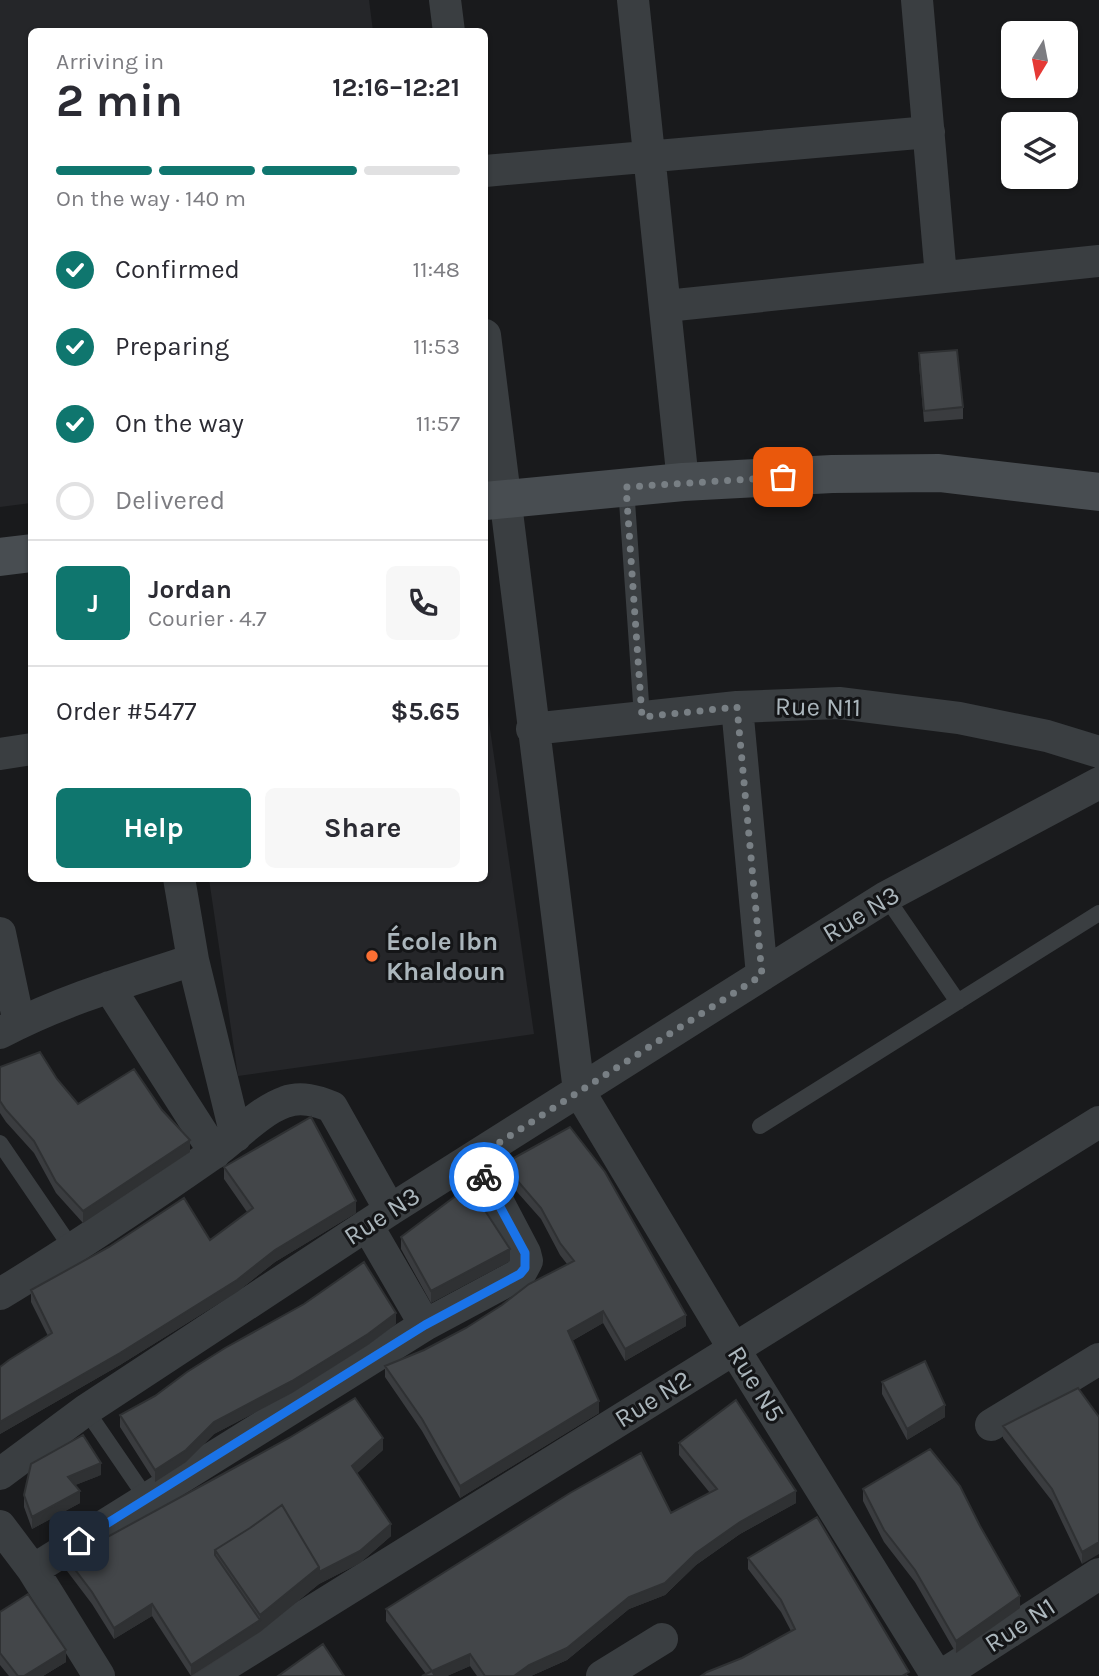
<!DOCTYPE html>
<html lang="en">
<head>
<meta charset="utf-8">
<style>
	body { margin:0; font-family:Karla,sans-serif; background:#f7f7f7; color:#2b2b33; height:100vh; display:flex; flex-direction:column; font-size:26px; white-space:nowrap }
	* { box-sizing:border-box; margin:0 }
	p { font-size:23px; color:#7c7c81 }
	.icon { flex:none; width:38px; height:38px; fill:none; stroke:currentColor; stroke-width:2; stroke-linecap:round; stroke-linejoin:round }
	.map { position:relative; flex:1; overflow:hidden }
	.drawer { position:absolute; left:28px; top:28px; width:460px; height:854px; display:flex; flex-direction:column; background:#fff; border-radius:10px; box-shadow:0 2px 5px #0004 }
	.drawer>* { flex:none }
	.needle { width:46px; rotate:190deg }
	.buttons { position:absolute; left:1001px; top:21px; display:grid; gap:14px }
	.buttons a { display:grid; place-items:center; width:77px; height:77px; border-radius:10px; background:#fff; box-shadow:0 2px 5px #0004; font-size:35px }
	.pin { position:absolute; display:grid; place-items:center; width:60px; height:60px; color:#fff; margin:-30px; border-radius:14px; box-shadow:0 4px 10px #0006 }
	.courier { position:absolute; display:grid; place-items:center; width:70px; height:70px; margin:-35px; border:5px solid #1a73e8; border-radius:50%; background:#fff; color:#222; box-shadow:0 2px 9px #0007 }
	.head em { font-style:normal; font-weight:700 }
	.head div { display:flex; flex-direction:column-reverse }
	.head { display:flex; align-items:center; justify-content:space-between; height:119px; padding:0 28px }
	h1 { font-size:46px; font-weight:700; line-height:52px }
	.bar { display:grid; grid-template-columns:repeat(4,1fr); gap:10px 7px; align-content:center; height:84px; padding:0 28px }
	.bar i { height:9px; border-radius:5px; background:#e1e1e2 }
	.bar .selected { background:#0f766e }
	.bar p { grid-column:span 4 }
	.line { display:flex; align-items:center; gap:18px; padding:0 28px; border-top:2px solid #e1e1e2 }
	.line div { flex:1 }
	.round { display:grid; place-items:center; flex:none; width:74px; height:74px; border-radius:10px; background:#f7f7f7 }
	ol { padding:0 28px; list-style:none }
	li { display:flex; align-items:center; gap:21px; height:77px }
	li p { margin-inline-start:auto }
	li .icon { padding:7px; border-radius:50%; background:#0f766e; color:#fff; stroke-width:4 }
	li:last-child { color:#7c7c81 }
	li i { width:38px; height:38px; border:4px solid #e1e1e2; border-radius:50% }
	.primary-button { display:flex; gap:14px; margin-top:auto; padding:14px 28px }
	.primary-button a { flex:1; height:80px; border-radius:10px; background:#0f766e; color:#fff; font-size:28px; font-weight:700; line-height:80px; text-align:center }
	.primary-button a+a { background:#f7f7f7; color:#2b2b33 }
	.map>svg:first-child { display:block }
	.built { fill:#252629 }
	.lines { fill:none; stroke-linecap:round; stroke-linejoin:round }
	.service { stroke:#3a3e41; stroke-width:16 }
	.minor { stroke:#3a3e41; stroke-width:32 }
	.secondary { stroke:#484d51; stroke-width:38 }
	.wall { fill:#3a3c3f }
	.shaded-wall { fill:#2f3133 }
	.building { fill:#434649; stroke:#2f3133; stroke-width:2 }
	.done { stroke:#787f84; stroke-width:7; stroke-dasharray:0 12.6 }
	.route { stroke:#1a73e8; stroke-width:9 }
	.poi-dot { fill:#fa6f33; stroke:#141517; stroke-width:2.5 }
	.labels { text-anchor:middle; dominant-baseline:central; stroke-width:6; stroke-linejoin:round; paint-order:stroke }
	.street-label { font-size:26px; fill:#abb6bc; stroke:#141517 }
	.poi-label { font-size:26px; font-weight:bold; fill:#abb6bc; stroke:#141517; text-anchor:start }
</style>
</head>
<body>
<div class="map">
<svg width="1099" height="1676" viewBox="0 0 1099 1676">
	<rect width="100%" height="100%" fill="#191a1c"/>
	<!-- built -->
	<path class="built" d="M0 0H369L373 31 32 32 31 503 0 507Z
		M485 694 534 1034 238 1076 209 879 485 878Z"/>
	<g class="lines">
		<!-- service -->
		<path class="service" d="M626 487 642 717
			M886 897 958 1002
			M760 1126 1099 913
			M0 1143 73 1250
			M86 1410 147 1499"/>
		<!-- minor -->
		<path class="minor" d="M445 0 449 32
			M633 0 683 482
			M917 0 941 277
			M485 171 929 132
			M666 306 1099 261
			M485 335 579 1091 734 1349 937 1676
			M737 707 762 975
			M532 729 737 707 839 703 959 718 1047 736 1099 752
			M0 754 32 749
			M179 878 193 960 236 1136
			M0 933 19 1023
			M109 987 215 1153
			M0 1033C60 1001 128 981 193 960
			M367 1225 425 1325
			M0 1294C72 1251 142 1203 211 1155 233 1140 259 1111 285 1102 301 1096 317 1101 332 1107L390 1210
			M991 1425 1099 1359
			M0 1474 86 1410 390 1210 762 975 886 897 1099 783
			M0 1526 33 1570 99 1676
			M33 1570 425 1325 520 1274 527 1261 525 1253 475 1158
			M208 1676 1099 1122
			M602 1676 662 1639
			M941 1676 1099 1574"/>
		<!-- secondary -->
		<path class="secondary" d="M485 501 683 482 832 474 939 473 1099 492
			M0 557 32 553"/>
	</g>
	<!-- wall -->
	<path class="wall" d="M919 353 963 407V419L924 422 919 364Z
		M485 846 486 854V876H485Z
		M0 1067 57 1079 78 1104 190 1152 83 1223 56 1193 34 1153 6 1122 0 1113Z
		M503 1164 686 1326 625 1361 603 1323 572 1341 599 1413 460 1498 422 1431 385 1377V1366L424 1350 466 1328 567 1264 560 1255 541 1219 503 1176Z
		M224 1167 356 1213 275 1262 237 1292 120 1365 0 1434V1367L48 1336 31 1302V1290L210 1240 247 1212 224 1179Z
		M401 1237 510 1261 431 1303 401 1249Z
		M396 1324 368 1345 292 1393 214 1434 186 1462 155 1482 120 1427V1415Z
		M882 1382 945 1417 907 1440 882 1394Z
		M1099 1417 1082 1564 1052 1501 1003 1438V1426Z
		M679 1443 796 1503 740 1534 696 1565 665 1595 629 1609 567 1660 531 1676H477L470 1666 447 1676H422L426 1674 386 1621V1609L671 1513 710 1493 679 1455Z
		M383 1450 357 1473 391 1536 360 1563 319 1584 260 1632 193 1676H191L152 1616 114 1639 92 1604 67 1571V1559Z
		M101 1475 75 1485 80 1503 32 1529 24 1507V1495Z
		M863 1489 1020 1608 956 1653 915 1582 884 1542 863 1501Z
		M748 1558 909 1676 742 1658 791 1631 781 1612 748 1569Z
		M0 1612 66 1662 43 1676H9L0 1665Z"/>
	<!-- shaded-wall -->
	<path class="shaded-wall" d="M190 1140V1152L83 1223V1211Z
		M356 1201V1213L275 1262 237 1292 120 1365 0 1434V1422L275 1250Z
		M510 1249V1261L431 1303V1291Z
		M603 1311V1323L568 1343V1331Z
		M396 1313V1324L368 1345 292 1393 214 1434 186 1462 155 1482V1470L214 1422Z
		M686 1315V1326L625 1361V1349Z
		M599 1401V1413L460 1498V1486Z
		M945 1405V1417L907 1440V1429Z
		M383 1438V1450L352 1478V1466Z
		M101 1463V1475L68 1488V1477Z
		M80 1491V1503L32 1529V1517Z
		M796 1491V1503L740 1534 696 1565 665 1595 629 1609 567 1660 531 1676H514L696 1553 740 1522Z
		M391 1524V1536L360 1563 319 1584 260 1632 191 1676V1665L260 1620V1615L319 1567Z
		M1099 1542V1554L1082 1564V1552Z
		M1020 1596V1608L956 1653V1641Z
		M152 1604V1616L114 1639V1628Z
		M66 1650V1662L43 1676H24Z
		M470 1654V1666L447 1676H432V1671Z"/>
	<!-- building -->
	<path class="building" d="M957 350 963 407 924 411 919 353Z
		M40 1052 57 1079 78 1104 134 1069 162 1110 190 1140 83 1211 56 1182 34 1141 6 1110 0 1101V1067Z
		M311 1117 356 1201 275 1250 237 1280 120 1353 0 1422V1367L9 1360 52 1333 31 1290 109 1247 184 1198 210 1240 253 1208 224 1167Z
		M570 1127 605 1172 686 1315 625 1349 603 1311 568 1331 599 1401 460 1486 422 1419 385 1366 424 1350 466 1328 502 1305 529 1284 574 1261 560 1243 541 1208 503 1164Z
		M469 1186 510 1249 431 1291 401 1237Z
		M364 1262 396 1313 368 1334 292 1381 214 1422 186 1450 155 1470 120 1415 155 1396 187 1372 225 1348 304 1304Z
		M925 1361 945 1405 907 1429 882 1382Z
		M1078 1388 1099 1417V1542L1082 1552 1052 1489 1003 1426Z
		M355 1398 383 1438 352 1466 391 1524 360 1551 319 1572V1567L282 1505 250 1528 215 1550V1555L260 1620 191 1665 152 1604 114 1628 92 1592 67 1559 289 1438Z
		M736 1400 796 1491 740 1522 696 1553 665 1583 629 1597 567 1648 529 1665 514 1676H485L470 1654 432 1671 386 1609 570 1493 641 1453 671 1513 717 1489 679 1443Z
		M83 1435 101 1463 68 1477 80 1491 32 1517 24 1495 31 1464Z
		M930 1449 960 1486 980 1526 1020 1596 956 1641 915 1570 884 1530 863 1489Z
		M282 1505 319 1567 260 1615 215 1550 250 1528Z
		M817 1517 909 1672 902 1676H701L707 1672 742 1658 795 1629 781 1600 748 1558Z
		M28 1594 66 1650 24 1676H18L0 1653V1612Z
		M323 1644 344 1676H278Z
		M432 1671 435 1676H422Z"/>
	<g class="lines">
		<!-- done -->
		<path class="done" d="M484 1177 475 1158 762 975 737 707 642 717 626 487 783 477"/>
		<!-- route -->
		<path class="route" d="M79 1541 425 1325 520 1274 525 1268V1253L484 1177"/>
	</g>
	<!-- markers -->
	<circle class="poi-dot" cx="372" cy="956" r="7"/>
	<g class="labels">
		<!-- street labels -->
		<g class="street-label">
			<text transform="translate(818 707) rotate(1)">Rue N11</text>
			<text transform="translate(861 914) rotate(-31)">Rue N3</text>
			<text transform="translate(382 1216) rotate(-33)">Rue N3</text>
			<text transform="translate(756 1384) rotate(58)">Rue N5</text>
			<text transform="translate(653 1399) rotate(-32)">Rue N2</text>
			<text transform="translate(1020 1625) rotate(-33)">Rue N1</text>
		</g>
		<!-- poi labels -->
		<g class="poi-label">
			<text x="386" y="941">École Ibn<tspan x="386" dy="30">Khaldoun</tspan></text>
		</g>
	</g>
</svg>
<div class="buttons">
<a><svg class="needle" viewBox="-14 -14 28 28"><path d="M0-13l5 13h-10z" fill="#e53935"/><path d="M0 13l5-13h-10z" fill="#7c7c81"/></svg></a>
<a><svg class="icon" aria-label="layers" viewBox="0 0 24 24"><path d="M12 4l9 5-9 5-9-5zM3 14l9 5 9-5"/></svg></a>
</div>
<div class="pin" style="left:783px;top:477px;background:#ea580c"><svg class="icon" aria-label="bag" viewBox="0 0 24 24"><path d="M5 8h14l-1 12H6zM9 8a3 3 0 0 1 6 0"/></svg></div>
<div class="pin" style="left:79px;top:1541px;background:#1f2937"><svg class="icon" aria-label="home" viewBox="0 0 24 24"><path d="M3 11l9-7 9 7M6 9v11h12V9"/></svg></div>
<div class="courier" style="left:484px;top:1177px"><svg class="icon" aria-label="bike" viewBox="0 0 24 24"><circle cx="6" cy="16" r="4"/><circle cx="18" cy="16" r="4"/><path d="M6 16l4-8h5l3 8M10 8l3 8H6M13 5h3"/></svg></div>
<section class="drawer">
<div class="head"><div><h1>2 min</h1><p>Arriving in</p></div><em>12:16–12:21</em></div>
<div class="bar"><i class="selected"></i><i class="selected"></i><i class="selected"></i><i></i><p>On the way · 140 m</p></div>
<ol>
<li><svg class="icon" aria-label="check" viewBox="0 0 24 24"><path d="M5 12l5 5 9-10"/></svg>Confirmed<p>11:48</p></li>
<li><svg class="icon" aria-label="check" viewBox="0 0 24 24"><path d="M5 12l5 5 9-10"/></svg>Preparing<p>11:53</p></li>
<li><svg class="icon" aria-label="check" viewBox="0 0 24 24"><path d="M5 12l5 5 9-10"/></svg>On the way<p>11:57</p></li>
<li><i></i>Delivered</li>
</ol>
<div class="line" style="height:126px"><b class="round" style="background:#0f766e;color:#fff">J</b><div><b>Jordan</b><p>Courier · 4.7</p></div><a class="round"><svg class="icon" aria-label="phone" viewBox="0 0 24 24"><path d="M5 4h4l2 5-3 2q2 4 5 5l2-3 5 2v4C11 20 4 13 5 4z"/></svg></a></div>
<div class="line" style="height:91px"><div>Order #5477</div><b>$5.65</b></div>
<div class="primary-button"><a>Help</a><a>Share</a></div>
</section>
</div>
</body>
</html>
